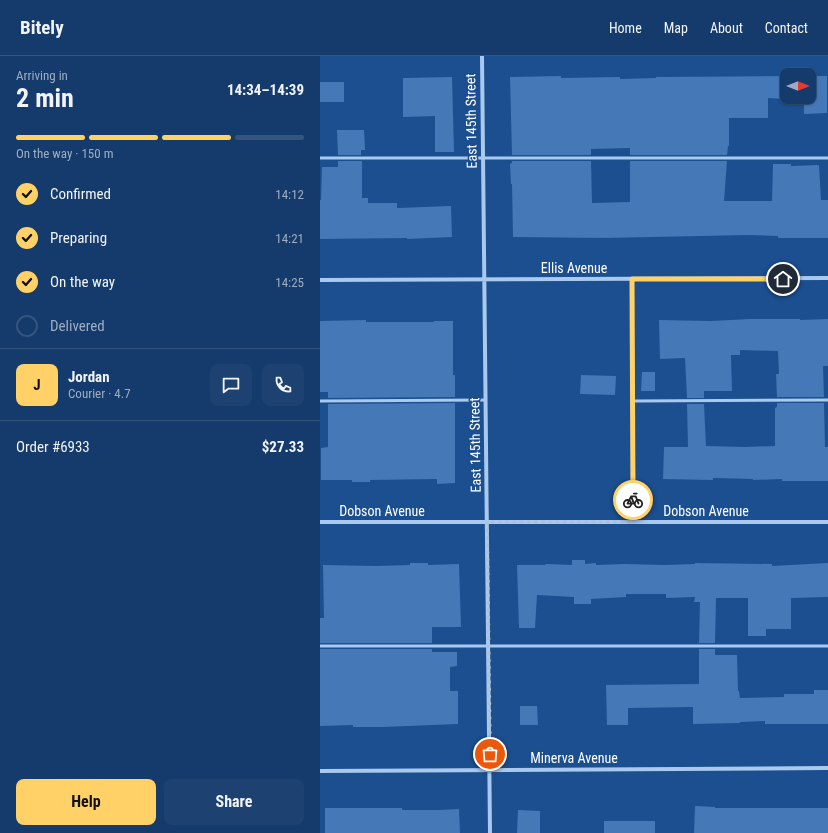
<!DOCTYPE html>
<html lang="en">
<head>
<meta charset="utf-8">
<style>
	body { margin:0; font-family:"Roboto Condensed",sans-serif; background:#1d4271; color:#f1f3f6; height:100vh; display:flex; flex-direction:column; font-size:15px; white-space:nowrap }
	* { box-sizing:border-box; margin:0 }
	p { font-size:13px; color:#9dadc1 }
	.icon { flex:none; width:22px; height:22px; fill:none; stroke:currentColor; stroke-width:2; stroke-linecap:round; stroke-linejoin:round }
	.map { position:relative; flex:1; overflow:hidden }
	.side { display:flex; flex-direction:column; background:#143b6b; width:320px }
	.side>* { flex:none }
	.needle { width:26px; rotate:90deg }
	.buttons { position:absolute; left:460px; top:12px; display:grid; gap:8px }
	.buttons a { display:grid; place-items:center; width:36px; height:36px; border-radius:8px; background:#143b6b; box-shadow:0 1px 3px #0004,0 0 0 1px #33557e; font-size:20px }
	.pin { position:absolute; display:grid; place-items:center; width:34px; height:34px; color:#fff; margin:-17px; border:2px solid #fff; border-radius:50%; box-shadow:0 1px 4px #0007 }
	.courier { position:absolute; display:grid; place-items:center; width:40px; height:40px; margin:-20px; border:3px solid #ffd166; border-radius:50%; background:#fff; color:#222; box-shadow:0 1px 5px #0007 }
	.overview em { font-style:normal; font-weight:700 }
	.overview div { display:flex; flex-direction:column-reverse }
	.overview { display:flex; align-items:center; justify-content:space-between; height:68px; padding:0 16px }
	h1 { font-size:26px; font-weight:700; line-height:30px }
	.bar { display:grid; grid-template-columns:repeat(4,1fr); gap:6px 4px; align-content:center; height:48px; padding:0 16px }
	.bar i { height:5px; border-radius:3px; background:#33557e }
	.bar .current { background:#ffd166 }
	.bar p { grid-column:span 4 }
	.line { display:flex; align-items:center; gap:10px; padding:0 16px; border-top:1px solid #33557e }
	.line div { flex:1 }
	.round { display:grid; place-items:center; flex:none; width:42px; height:42px; border-radius:8px; background:#1d4271 }
	ol { padding:0 16px; list-style:none }
	li { display:flex; align-items:center; gap:12px; height:44px }
	li p { margin-inline-start:auto }
	li .icon { padding:4px; border-radius:50%; background:#ffd166; color:#111; stroke-width:4 }
	li:last-child { color:#9dadc1 }
	li i { width:22px; height:22px; border:2px solid #33557e; border-radius:50% }
	.action { display:flex; gap:8px; margin-top:auto; padding:8px 16px }
	.action a { flex:1; height:46px; border-radius:8px; background:#ffd166; color:#111; font-size:16px; font-weight:700; line-height:46px; text-align:center }
	.action a+a { background:#1d4271; color:#f1f3f6 }
	header { display:flex; align-items:center; gap:24px; box-sizing:border-box; height:56px; padding:0 20px; background:#143b6b; border-bottom:1px solid #33557e }
	header strong { font-size:19px }
	nav { display:flex; gap:22px; margin-inline-start:auto; font-size:14px }
	main { display:flex; flex:1; min-height:0 }
	.map>svg:first-child { display:block }
	.building { fill:#4478b7 }
	.lines { fill:none; stroke-linecap:round; stroke-linejoin:round }
	.service { stroke:#a9c9ee; stroke-width:3 }
	.minor { stroke:#a9c9ee; stroke-width:4 }
	.done { stroke:#afc1d8; stroke-width:4; stroke-dasharray:0 7.2 }
	.route { stroke:#ffd166; stroke-width:5 }
	.labels { text-anchor:middle; dominant-baseline:central; stroke-width:3; stroke-linejoin:round; paint-order:stroke }
	.street-label { font-size:14px; fill:#fff; stroke:#1b4f8f }
</style>
</head>
<body>
<header>
<strong>Bitely</strong>
<nav><a>Home</a><a>Map</a><a>About</a><a>Contact</a></nav>
</header>
<main>
<section class="side">
<div class="overview"><div><h1>2 min</h1><p>Arriving in</p></div><em>14:34–14:39</em></div>
<div class="bar"><i class="current"></i><i class="current"></i><i class="current"></i><i></i><p>On the way · 150 m</p></div>
<ol>
<li><svg class="icon" aria-label="check" viewBox="0 0 24 24"><path d="M5 12l5 5 9-10"/></svg>Confirmed<p>14:12</p></li>
<li><svg class="icon" aria-label="check" viewBox="0 0 24 24"><path d="M5 12l5 5 9-10"/></svg>Preparing<p>14:21</p></li>
<li><svg class="icon" aria-label="check" viewBox="0 0 24 24"><path d="M5 12l5 5 9-10"/></svg>On the way<p>14:25</p></li>
<li><i></i>Delivered</li>
</ol>
<div class="line" style="height:72px"><b class="round" style="background:#ffd166;color:#111">J</b><div><b>Jordan</b><p>Courier · 4.7</p></div><a class="round"><svg class="icon" aria-label="chat" viewBox="0 0 24 24"><path d="M4 5h16v11H9l-5 4z"/></svg></a><a class="round"><svg class="icon" aria-label="phone" viewBox="0 0 24 24"><path d="M5 4h4l2 5-3 2q2 4 5 5l2-3 5 2v4C11 20 4 13 5 4z"/></svg></a></div>
<div class="line" style="height:52px"><div>Order #6933</div><b>$27.33</b></div>
<div class="action"><a>Help</a><a>Share</a></div>
</section>
<div class="map">
<svg width="508" height="777" viewBox="0 0 508 777">
	<rect width="100%" height="100%" fill="#1b4f8f"/>
	<!-- building -->
	<path class="building" d="M241 20V22L300 21V23L336 22V21L467 20V41H489V20H507V57L484 58V44L448 42V62H409V90H408L407 99H310V92L271 93V99H192L190 21Z
		M132 21 134 96H115V60L83 61V22Z
		M0 26H24V46H0Z
		M17 74H44L45 94H41V99H18Z
		M18 105H42V142H48V147H77V152L131 150 132 181 87 183V182L0 183V144H1L2 111H18Z
		M192 105H271L272 147 310 146V105H407L404 145H452L453 108H471V110L499 109 501 144H508V182H458V180L429 179 283 182 193 181 192 128H191L190 108 192 107Z
		M430 263H480V264L508 263V310H503L504 341H457L456 318H459L458 295 420 294V299H411L412 335H384V342H367L365 302 340 303 339 264 391 265Z
		M46 264V266H114V265H133V319H135V341L8 342V336H0V265Z
		M322 316H335V335H321Z
		M261 319 296 320 295 339 260 338Z
		M135 347V427L117 428V423L50 424V426H32V424H1V392L8 391V348Z
		M457 347H504L505 391H508V425H462V423L433 424V423L393 422V424L343 423 344 391H368L367 348H384L386 390 425 391 455 390V352L457 351Z
		M252 504H265V508L276 507V509L305 508 345 509 375 508V507L452 508V510L508 507V541L471 542V573H446V580H428V542H396L395 587H379L380 546H374L375 541 346 542V538H306V541L271 543V548H254V541L217 539 215 572H199L197 509H225L226 508 252 509Z
		M90 507H108V509L139 508 141 571H112V587H0V562H4L3 509 57 510 90 509Z
		M0 593H112V596H137V610L130 611V635H138V668L63 671H33V669L0 670Z
		M379 593H395V599H417L418 635H419L420 642 464 641V638H494V634H508V668H445V665L420 666V667L373 668V651L308 652V669H287L286 629 379 628Z
		M200 650H217L218 669H200Z
		M375 750 395 751V752H508V777H374Z
		M5 752H82V754H119L139 753 140 777H5Z
		M198 754 220 755V777H197Z
		M284 765H335V777H284Z"/>
	<g class="lines">
		<!-- service -->
		<path class="service" d="M0 102H508
			M312 223 314 466
			M0 345 165 344
			M313 345 508 344
			M0 590H508"/>
		<!-- minor -->
		<path class="minor" d="M162 0 170 777
			M0 224 508 222
			M0 466H508
			M0 715 508 712"/>
	</g>
	<g class="lines">
		<!-- done -->
		<path class="done" d="M170 698 167 466H314L313 444"/>
		<!-- route -->
		<path class="route" d="M313 444 312 223H463"/>
	</g>
	<g class="labels">
		<!-- street labels -->
		<g class="street-label">
			<text transform="translate(151 65) rotate(-91)">East 145th Street</text>
			<text x="254" y="212">Ellis Avenue</text>
			<text transform="translate(155 389) rotate(-91)">East 145th Street</text>
			<text x="62" y="455">Dobson Avenue</text>
			<text x="386" y="455">Dobson Avenue</text>
			<text x="254" y="702">Minerva Avenue</text>
		</g>
	</g>
</svg>
<div class="buttons">
<a><svg class="needle" viewBox="-14 -14 28 28"><path d="M0-13l5 13h-10z" fill="#e53935"/><path d="M0 13l5-13h-10z" fill="#9dadc1"/></svg></a>
</div>
<div class="pin" style="left:170px;top:698px;background:#ea580c"><svg class="icon" aria-label="bag" viewBox="0 0 24 24"><path d="M5 8h14l-1 12H6zM9 8a3 3 0 0 1 6 0"/></svg></div>
<div class="pin" style="left:463px;top:223px;background:#1f2937"><svg class="icon" aria-label="home" viewBox="0 0 24 24"><path d="M3 11l9-7 9 7M6 9v11h12V9"/></svg></div>
<div class="courier" style="left:313px;top:444px"><svg class="icon" aria-label="bike" viewBox="0 0 24 24"><circle cx="6" cy="16" r="4"/><circle cx="18" cy="16" r="4"/><path d="M6 16l4-8h5l3 8M10 8l3 8H6M13 5h3"/></svg></div>
</div>
</main>
</body>
</html>
